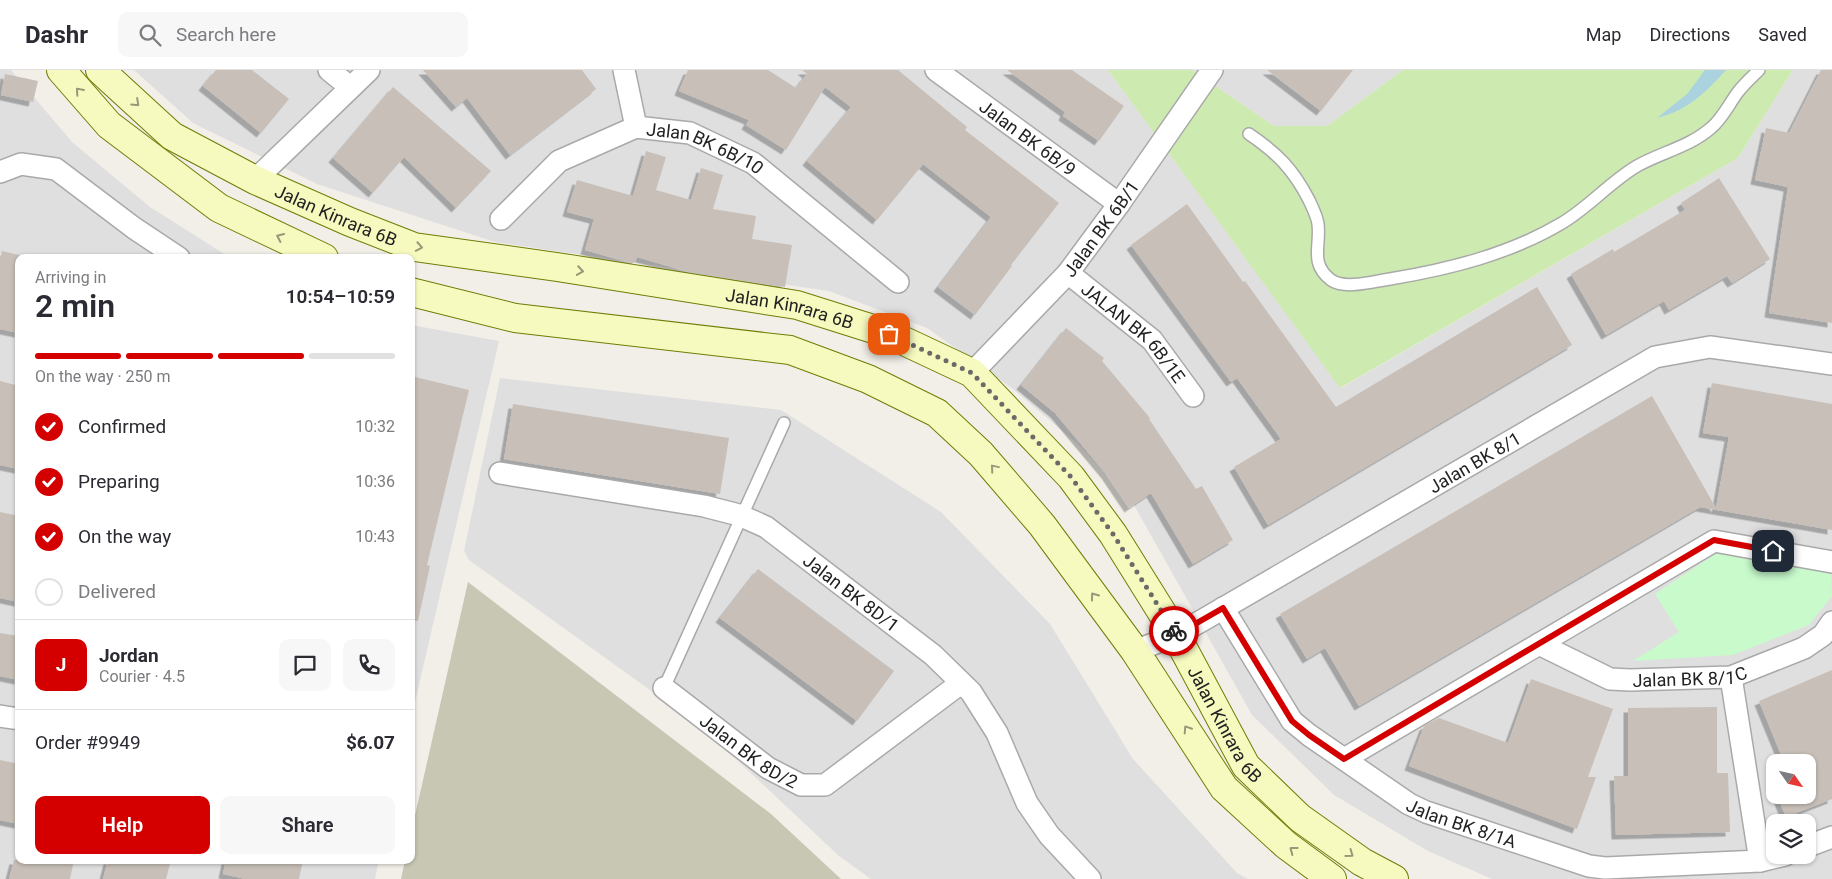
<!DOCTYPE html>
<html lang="en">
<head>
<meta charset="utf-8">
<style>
	body { margin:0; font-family:Roboto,sans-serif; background:#f7f7f7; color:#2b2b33; height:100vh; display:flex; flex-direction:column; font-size:19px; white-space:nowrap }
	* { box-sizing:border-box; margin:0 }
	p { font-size:16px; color:#7c7c81 }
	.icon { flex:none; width:28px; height:28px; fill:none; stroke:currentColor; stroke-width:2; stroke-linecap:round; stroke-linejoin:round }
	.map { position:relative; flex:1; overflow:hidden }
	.details { position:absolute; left:15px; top:184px; width:400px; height:610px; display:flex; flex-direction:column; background:#fff; border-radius:10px; box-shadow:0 1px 4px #0004 }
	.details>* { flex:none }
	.needle { width:32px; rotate:124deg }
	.fabs { position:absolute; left:1766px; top:684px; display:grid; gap:10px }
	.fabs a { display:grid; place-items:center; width:50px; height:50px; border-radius:10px; background:#fff; box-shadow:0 1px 4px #0004; font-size:25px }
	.pin { position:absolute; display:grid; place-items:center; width:42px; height:42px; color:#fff; margin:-21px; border-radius:10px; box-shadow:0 2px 8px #0006 }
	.courier { position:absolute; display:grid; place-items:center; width:50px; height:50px; margin:-25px; border:4px solid #d40000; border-radius:50%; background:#fff; color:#222; box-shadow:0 1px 6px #0007 }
	.summary em { font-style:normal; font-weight:600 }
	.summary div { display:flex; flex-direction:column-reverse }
	.summary { display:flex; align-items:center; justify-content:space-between; height:85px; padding:0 20px }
	h1 { font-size:32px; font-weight:600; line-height:38px }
	.bar { display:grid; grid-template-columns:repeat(4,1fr); gap:8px 5px; align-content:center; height:60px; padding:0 20px }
	.bar i { height:6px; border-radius:4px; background:#e1e1e2 }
	.bar .active { background:#d40000 }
	.bar p { grid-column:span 4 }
	.line { display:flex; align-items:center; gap:12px; padding:0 20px; border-top:1px solid #e1e1e2 }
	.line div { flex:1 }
	.round { display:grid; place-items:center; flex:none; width:52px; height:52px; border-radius:10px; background:#f7f7f7 }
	ol { padding:0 20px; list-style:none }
	li { display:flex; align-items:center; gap:15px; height:55px }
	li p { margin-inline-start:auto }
	li .icon { padding:5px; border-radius:50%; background:#d40000; color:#fff; stroke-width:4 }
	li:last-child { color:#7c7c81 }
	li i { width:28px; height:28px; border:2px solid #e1e1e2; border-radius:50% }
	.button { display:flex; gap:10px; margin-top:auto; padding:10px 20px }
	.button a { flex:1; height:58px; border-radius:10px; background:#d40000; color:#fff; font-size:20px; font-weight:600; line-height:58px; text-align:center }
	.button a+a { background:#f7f7f7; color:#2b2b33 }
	header { display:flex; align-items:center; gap:30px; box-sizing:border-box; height:70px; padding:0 25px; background:#fff; border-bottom:1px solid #e1e1e2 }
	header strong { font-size:24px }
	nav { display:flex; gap:28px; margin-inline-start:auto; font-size:18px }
	.search { width:350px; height:45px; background:#f7f7f7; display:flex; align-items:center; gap:12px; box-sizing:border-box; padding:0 18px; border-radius:10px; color:#7c7c81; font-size:19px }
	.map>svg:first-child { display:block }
	.residential { fill:#e0dfdf; fill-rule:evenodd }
	.construction { fill:#c7c7b4 }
	.grass { fill:#cdebb0 }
	.park { fill:#c8facc }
	.water { fill:#aad3df }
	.building { fill:#c7bfb8; filter:url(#shadow) }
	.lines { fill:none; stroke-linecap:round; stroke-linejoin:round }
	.lane-casing { stroke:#a9a9a9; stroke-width:14 }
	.street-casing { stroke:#a9a9a9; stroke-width:24 }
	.secondary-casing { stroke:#707d05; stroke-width:30 }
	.lane { stroke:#fff; stroke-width:11 }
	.street { stroke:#fff; stroke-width:21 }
	.secondary { stroke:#f7fabf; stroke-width:28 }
	.oneway { stroke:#979978 }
	.done { stroke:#6b6a68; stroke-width:5; stroke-dasharray:0 9 }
	.route { stroke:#d40000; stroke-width:6 }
	.labels { text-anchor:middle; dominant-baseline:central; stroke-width:4; stroke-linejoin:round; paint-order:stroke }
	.street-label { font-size:18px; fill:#222; stroke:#fff }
</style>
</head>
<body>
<header>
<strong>Dashr</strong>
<div class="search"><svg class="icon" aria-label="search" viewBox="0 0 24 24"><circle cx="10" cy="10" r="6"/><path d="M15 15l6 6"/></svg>Search here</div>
<nav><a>Map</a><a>Directions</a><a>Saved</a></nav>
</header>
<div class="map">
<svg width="1832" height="809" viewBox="0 0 1832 809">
	<defs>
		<filter id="shadow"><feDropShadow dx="-4.5" dy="4.5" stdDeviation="0" flood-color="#0004"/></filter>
	</defs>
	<rect width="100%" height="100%" fill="#f2efe9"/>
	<!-- residential -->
	<path class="residential" d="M0 0H11L72 72 150 137 229 187 19 188V790H379L375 809H0Z
		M134 0H1108L1341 318 1738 88 1793 0H1832V809H1492L1428 781 1334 725 1252 645 1134 435 1079 375 1013 319 927 258 829 221 495 172 317 114 193 53ZM1775 692H1808V725H1775ZM1775 752H1808V785H1775Z
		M1192 0H1403L1327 56H1274Z
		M411 255 499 271 411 649Z
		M500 308 781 340 941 442 1050 554 1133 689 1237 803 1248 809H871L839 786 737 690 650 620 469 490 464 481Z"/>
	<!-- construction -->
	<path class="construction" d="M468 512 771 744 841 809H401L405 790H411V763Z"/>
	<!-- grass -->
	<path class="grass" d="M1108 0H1192L1274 56H1327L1403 0H1793L1738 88 1340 318Z"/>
	<!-- park -->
	<path class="park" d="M1720 481 1831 503 1832 526 1809 555 1733 585 1633 591 1679 562 1655 524Z"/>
	<!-- water -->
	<path class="water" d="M1705 0H1726C1705 23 1687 41 1657 48L1687 24Z"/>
	<!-- building -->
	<path class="building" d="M216 0H252L289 29 261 63 203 16Z
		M423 0H582L596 19 510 85 467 28 456 37Z
		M688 0H768L796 18 807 4 802 0H898L967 57 965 60 1059 133 1011 195 1012 196 975 245 938 217 991 147 923 94 877 150 807 91 851 37 825 17 786 80 746 55 749 50 679 21Z
		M1007 0H1072L1124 36 1099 71 1063 46 1065 42Z
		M1267 0H1353L1321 41Z
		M1821 0H1832V253L1769 243 1788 117 1755 110 1766 58 1789 63Z
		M5 4 38 11 33 32 1 25Z
		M393 17 491 101 456 138 404 87 373 123 333 88Z
		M646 81 666 87 656 120 691 130 701 98 723 105 713 139 756 146 752 169 792 175 785 217 692 203 637 187 635 193 627 192 585 180 594 149 567 142 577 110 633 126Z
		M1719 108 1770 189 1732 213 1727 206 1669 240 1664 231 1606 265 1571 204 1613 179 1614 182 1685 140 1681 133Z
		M1187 134 1243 212 1245 211 1336 337 1537 217 1572 275 1268 455 1234 397 1281 369 1237 308 1231 312 1131 175Z
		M2 181 19 185V263L0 259V191Z
		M1066 258 1104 288 1102 291 1150 348 1149 349 1196 419 1202 416 1233 470 1193 494 1151 423 1129 438 1106 404 1055 343 1021 315Z
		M411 306 469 320 427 495 430 496 418 551 411 550Z
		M0 311 19 316V399L0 395Z
		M1712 313 1832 334V460L1700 437 1359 636 1325 578 1307 589 1280 544 1652 326 1716 438 1729 367 1703 363Z
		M513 334 729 368 720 424 504 389Z
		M0 442 19 446V532L0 528Z
		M758 499 894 601 857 651 720 548Z
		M0 563 19 566V610L0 606Z
		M1832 600V729L1786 747 1777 725H1808V692H1784L1759 631Z
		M1531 609 1613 639 1588 707H1596L1577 759 1409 696 1424 656 1439 648 1508 673Z
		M1717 637V703H1728L1730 762 1616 765 1614 706H1628V638Z
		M0 690 19 694V754L0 750Z
		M14 790H74L70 809H9Z
		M108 790H171L166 809H103Z
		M226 790H303L299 809H246L223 804Z"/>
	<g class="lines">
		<defs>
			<path id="lane" d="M1249 64C1277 83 1293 99 1309 130 1312 137 1317 146 1318 154 1321 176 1309 193 1331 210 1345 220 1375 211 1390 209 1450 199 1510 184 1562 153 1589 137 1610 112 1637 96 1662 82 1689 77 1711 58 1722 49 1729 34 1738 22 1744 14 1752 7 1759 0
				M664 618 784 353"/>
			<g id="street">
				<path d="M329 0 350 17"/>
				<path d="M624 0 636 57"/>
				<path id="s1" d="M936 0 1119 134"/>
				<path d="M0 102 21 94 56 99 134 158 179 188"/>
				<path d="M255 110 369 0"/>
				<path id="s2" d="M501 149 559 91 636 57 690 63 753 93 898 212"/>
				<path id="s3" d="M1068 203 1152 270 1193 326"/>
				<path id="s4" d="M972 303 1068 203 1119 134 1212 0"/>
				<path id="s5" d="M500 403 704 436 739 445 766 457 933 585 971 622 997 663 1027 733 1049 765 1090 809"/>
				<path id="s6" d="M1223 538 1292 651 1309 665 1409 734 1426 742 1589 796 1605 798 1760 791 1785 785"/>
				<path id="s7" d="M1539 574 1610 609 1630 610 1731 607 1804 578 1823 565 1832 552"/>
				<path id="s8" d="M1135 581 1176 565 1203 550 1655 287 1710 277 1832 294"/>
				<path d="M1731 607 1760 791"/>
				<path id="s9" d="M664 618 768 698 801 715H825L961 613"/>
				<path d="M0 646 19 649"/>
				<path d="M1344 689 1714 471 1832 492"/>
				<path d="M1808 776 1832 767"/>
			</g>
			<g id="secondary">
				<path d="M61 0 109 55 219 138 324 188"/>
				<path id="s10" d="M100 0 172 66 255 110 350 152 414 177 557 197 797 235 889 264 972 303 1071 407 1113 464 1176 565 1246 696 1300 748 1362 792 1394 809"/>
				<path d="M411 222 515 248 790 280 868 309 937 343 981 384 1042 455 1135 581 1224 718 1286 775 1332 809"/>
			</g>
		</defs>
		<!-- lane casing -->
		<use href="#lane" class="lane-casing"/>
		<!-- street casing -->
		<use href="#street" class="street-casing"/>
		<!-- secondary casing -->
		<use href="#secondary" class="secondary-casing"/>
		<!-- lane -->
		<use href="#lane" class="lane"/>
		<!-- street -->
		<use href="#street" class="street"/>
		<!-- secondary -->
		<use href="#secondary" class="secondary"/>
	</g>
	<!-- one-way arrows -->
	<defs><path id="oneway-chevron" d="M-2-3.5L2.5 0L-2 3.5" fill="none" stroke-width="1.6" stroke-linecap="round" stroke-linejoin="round" transform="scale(1.25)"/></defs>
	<g class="oneway">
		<use href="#oneway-chevron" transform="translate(79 21) rotate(-131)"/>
		<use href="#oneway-chevron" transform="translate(136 33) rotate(43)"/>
		<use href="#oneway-chevron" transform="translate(280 167) rotate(-155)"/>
		<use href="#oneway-chevron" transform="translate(419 177) rotate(11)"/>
		<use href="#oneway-chevron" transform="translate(580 201) rotate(9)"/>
		<use href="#oneway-chevron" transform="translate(994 398) rotate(-130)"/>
		<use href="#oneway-chevron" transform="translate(1094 526) rotate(-126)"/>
		<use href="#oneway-chevron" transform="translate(1187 659) rotate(-123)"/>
		<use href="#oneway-chevron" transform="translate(1293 780) rotate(-143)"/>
		<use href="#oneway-chevron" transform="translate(1350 784) rotate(36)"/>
	</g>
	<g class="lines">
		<!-- done -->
		<path class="done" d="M889 264 972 303 1071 407 1113 464 1174 561"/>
		<!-- route -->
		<path class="route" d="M1174 561 1176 565 1223 538 1292 651 1309 665 1344 689 1714 470 1773 481"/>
	</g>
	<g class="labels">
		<!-- street labels -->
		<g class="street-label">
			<text stroke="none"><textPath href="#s1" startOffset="114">Jalan BK 6B/9</textPath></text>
			<text stroke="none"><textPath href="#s2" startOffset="239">Jalan BK 6B/10</textPath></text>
			<text stroke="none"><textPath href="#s10" startOffset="280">Jalan Kinrara 6B</textPath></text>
			<text stroke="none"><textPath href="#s4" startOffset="194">Jalan BK 6B/1</textPath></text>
			<text stroke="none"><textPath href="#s10" startOffset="745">Jalan Kinrara 6B</textPath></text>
			<text stroke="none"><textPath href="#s3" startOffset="89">JALAN BK 6B/1E</textPath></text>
			<text stroke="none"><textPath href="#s8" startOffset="389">Jalan BK 8/1</textPath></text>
			<text stroke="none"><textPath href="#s5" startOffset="380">Jalan BK 8D/1</textPath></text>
			<text stroke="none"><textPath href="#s7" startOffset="159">Jalan BK 8/1C</textPath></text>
			<text stroke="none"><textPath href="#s10" startOffset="1375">Jalan Kinrara 6B</textPath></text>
			<text stroke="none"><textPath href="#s9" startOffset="106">Jalan BK 8D/2</textPath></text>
			<text stroke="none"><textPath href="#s6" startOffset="332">Jalan BK 8/1A</textPath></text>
		</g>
	</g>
</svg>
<div class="fabs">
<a><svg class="needle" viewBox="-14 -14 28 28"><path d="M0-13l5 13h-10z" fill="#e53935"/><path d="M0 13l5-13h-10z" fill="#7c7c81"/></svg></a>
<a><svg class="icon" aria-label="layers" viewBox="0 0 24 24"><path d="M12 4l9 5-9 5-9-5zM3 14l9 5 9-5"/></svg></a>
</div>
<div class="pin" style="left:889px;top:264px;background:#ea580c"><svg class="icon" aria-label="bag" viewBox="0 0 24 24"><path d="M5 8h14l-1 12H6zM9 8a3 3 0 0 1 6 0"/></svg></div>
<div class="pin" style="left:1773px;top:481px;background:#1f2937"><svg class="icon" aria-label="home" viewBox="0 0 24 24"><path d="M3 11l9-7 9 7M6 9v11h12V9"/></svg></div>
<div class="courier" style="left:1174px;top:561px"><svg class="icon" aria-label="bike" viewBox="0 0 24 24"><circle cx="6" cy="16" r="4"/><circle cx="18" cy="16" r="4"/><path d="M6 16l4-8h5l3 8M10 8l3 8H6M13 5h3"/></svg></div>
<section class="details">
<div class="summary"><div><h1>2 min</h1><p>Arriving in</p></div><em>10:54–10:59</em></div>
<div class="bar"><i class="active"></i><i class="active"></i><i class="active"></i><i></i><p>On the way · 250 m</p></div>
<ol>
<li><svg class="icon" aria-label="check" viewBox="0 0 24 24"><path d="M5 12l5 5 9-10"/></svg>Confirmed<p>10:32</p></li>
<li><svg class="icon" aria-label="check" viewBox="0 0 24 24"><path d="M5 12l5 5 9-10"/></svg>Preparing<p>10:36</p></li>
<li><svg class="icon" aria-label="check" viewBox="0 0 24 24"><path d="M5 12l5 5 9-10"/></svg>On the way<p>10:43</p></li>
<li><i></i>Delivered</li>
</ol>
<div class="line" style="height:90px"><b class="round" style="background:#d40000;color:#fff">J</b><div><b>Jordan</b><p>Courier · 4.5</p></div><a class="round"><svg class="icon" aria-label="chat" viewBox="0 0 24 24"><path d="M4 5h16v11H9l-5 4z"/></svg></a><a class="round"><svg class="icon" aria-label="phone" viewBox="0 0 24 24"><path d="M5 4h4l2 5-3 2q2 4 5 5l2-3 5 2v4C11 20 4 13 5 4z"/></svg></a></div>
<div class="line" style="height:65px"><div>Order #9949</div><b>$6.07</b></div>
<div class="button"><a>Help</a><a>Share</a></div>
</section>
</div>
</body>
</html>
